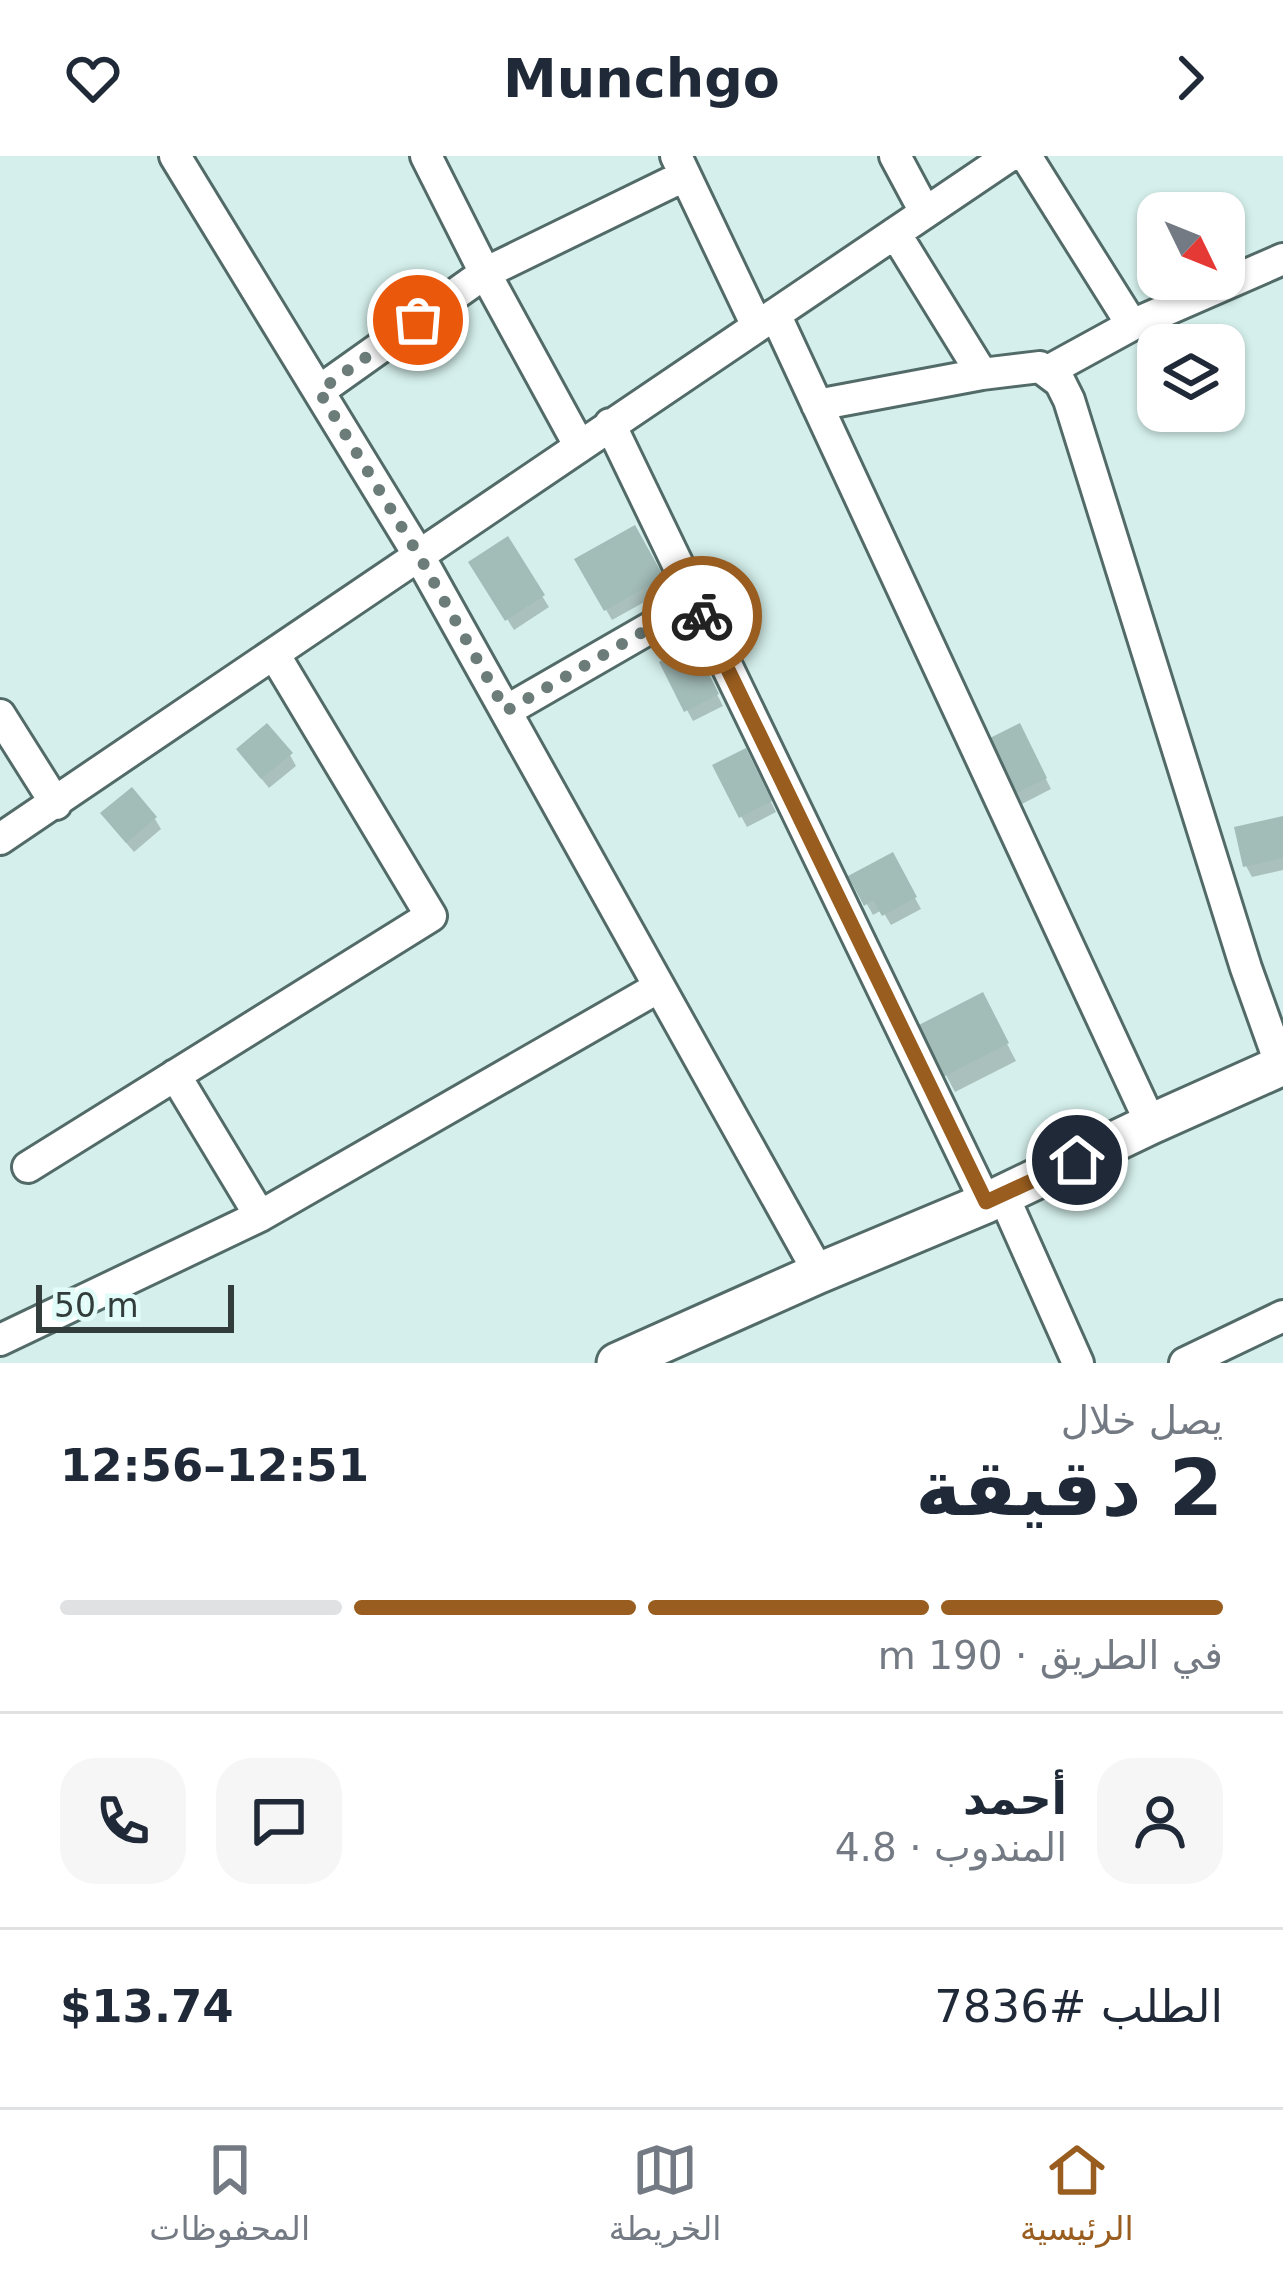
<!DOCTYPE html>
<html lang="ar">
<head>
<meta charset="utf-8">
<style>
	body { margin:0; font-family:"DejaVu Sans","Noto Sans Arabic",sans-serif; background:#f6f6f7; color:#1f2937; direction:rtl; height:100vh; display:flex; flex-direction:column; font-size:45px; white-space:nowrap }
	* { box-sizing:border-box; margin:0 }
	p { font-size:39px; color:#747a83 }
	.icon { flex:none; width:66px; height:66px; fill:none; stroke:currentColor; stroke-width:2; stroke-linecap:round; stroke-linejoin:round }
	.map { position:relative; height:1207px; overflow:hidden; direction:ltr }
	.side { display:flex; flex-direction:column; background:#fff; flex:1 }
	.side>* { flex:none }
	.needle { width:78px; rotate:133deg }
	.tools { position:absolute; left:1137px; top:36px; display:grid; gap:24px }
	.tools a { display:grid; place-items:center; width:108px; height:108px; border-radius:24px; background:#fff; box-shadow:0 3px 9px #0004; font-size:60px }
	.scale { position:absolute; left:36px; bottom:30px; width:198px; box-sizing:border-box; padding-left:12px; border:6px solid #323d3b; border-top:0; font-size:33px; line-height:42px; white-space:nowrap; color:#323d3b; -webkit-text-stroke:9px #e2fdf9; paint-order:stroke }
	.pin { position:absolute; display:grid; place-items:center; width:102px; height:102px; color:#fff; margin:-51px; border:6px solid #fff; border-radius:50%; box-shadow:0 3px 12px #0007 }
	.courier { position:absolute; display:grid; place-items:center; width:120px; height:120px; margin:-60px; border:9px solid #995d1f; border-radius:50%; background:#fff; color:#222; box-shadow:0 3px 15px #0007 }
	.summary em { font-style:normal; font-weight:700 }
	.summary div { display:flex; flex-direction:column-reverse }
	.summary { display:flex; align-items:center; justify-content:space-between; height:204px; padding:0 60px }
	h1 { font-size:78px; font-weight:700; line-height:90px }
	.bar { display:grid; grid-template-columns:repeat(4,1fr); gap:18px 12px; align-content:center; height:144px; padding:0 60px }
	.bar i { height:15px; border-radius:9px; background:#e0e1e3 }
	.bar .current { background:#995d1f }
	.bar p { grid-column:span 4 }
	.line { display:flex; align-items:center; gap:30px; padding:0 60px; border-top:3px solid #e0e1e3 }
	.line div { flex:1 }
	.round { display:grid; place-items:center; flex:none; width:126px; height:126px; border-radius:36px; background:#f6f6f7 }
	header { display:flex; justify-content:space-between; align-items:center; height:156px; padding:0 60px; background:#fff; font-size:54px; font-weight:700 }
	.dock { display:flex; justify-content:space-around; align-items:center; height:168px; border-top:3px solid #e0e1e3; background:#fff; font-size:33px; color:#747a83 }
	.dock a { display:grid; justify-items:center; gap:6px }
	.dock .current { color:#995d1f }
	.map>svg:first-child { display:block }
	.shadow { fill:#0003 }
	.building { fill:#a2bcb8 }
	.lines { fill:none; stroke-linecap:round; stroke-linejoin:round }
	.minor-casing { stroke:#536b68; stroke-width:36 }
	.tertiary-casing { stroke:#536b68; stroke-width:45 }
	.minor { stroke:#fff; stroke-width:30 }
	.tertiary { stroke:#fff; stroke-width:39 }
	.done { stroke:#6b7c79; stroke-width:12; stroke-dasharray:0 21.6 }
	.route { stroke:#995d1f; stroke-width:15 }
</style>
</head>
<body>
<header><svg class="icon" aria-label="forward" viewBox="0 0 24 24"><path d="M9 5l7 7-7 7"/></svg>Munchgo<svg class="icon" aria-label="heart" viewBox="0 0 24 24"><path d="M12 20l-8-8c-3-5 5-10 8-4 3-6 11-1 8 4z"/></svg></header>
<div class="map">
<svg width="1283" height="1207" viewBox="0 0 1283 1207">
	<rect width="100%" height="100%" fill="#d5f0ec"/>
	<!-- shadow -->
	<path class="shadow" d="M634 373 668 433 612 464 578 405Z
		M507 384 549 451 514 474 472 407Z
		M699 503 723 550 693 565 687 554Z
		M1025 581 1051 633 1022 648 990 585Z
		M290 599 296 610 269 632 246 604Z
		M751 606 776 656 747 671 741 660Z
		M155 663 161 673 134 696 110 668Z
		M1283 665V714L1252 721 1246 710Z
		M892 700 921 753 891 769 882 754 873 759 852 722Z
		M991 857 1016 905 955 936 946 919Z"/>
	<!-- building -->
	<path class="building" d="M635 369 664 421 604 455 574 403Z
		M508 380 545 439 505 465 468 406Z
		M694 488 719 538 684 556 659 506Z
		M267 567 293 597 261 623 236 593Z
		M1020 567 1047 622 1013 639 986 584Z
		M746 592 772 645 739 662 712 609Z
		M132 631 157 661 126 687 100 657Z
		M1283 660V702L1243 711 1234 671Z
		M893 696 917 741 882 760 873 744 864 750 848 720Z
		M983 836 1009 887 943 921 917 870Z"/>
	<g class="lines">
		<defs>
			<path id="minor" d="M175 0 418 398 819 1117
				M426 0 485 117 579 289
				M676 0 757 170
				M895 0 925 56
				M1026 0 1132 169
				M775 158 1151 968
				M1048 215 1132 169 1283 103
				M982 218 1040 211 1060 226 1069 244 1246 812 1281 910
				M319 235 485 117 684 20
				M817 249 982 218 895 77
				M610 268 986 1047
				M506 555 695 446
				M0 559 56 648
				M0 683 1009 0
				M175 919 260 1060
				M28 1011 431 760 274 498
				M1003 1039 1078 1207
				M0 1184 260 1060 659 831
				M1185 1207 1283 1160"/>
			<path id="tertiary" d="M617 1207 819 1117 986 1047 1151 968 1283 909"/>
		</defs>
		<!-- minor casing -->
		<use href="#minor" class="minor-casing"/>
		<!-- tertiary casing -->
		<use href="#tertiary" class="tertiary-casing"/>
		<!-- minor -->
		<use href="#minor" class="minor"/>
		<!-- tertiary -->
		<use href="#tertiary" class="tertiary"/>
	</g>
	<g class="lines">
		<!-- done -->
		<path class="done" d="M418 164 319 235 418 398 506 555 695 446 702 460"/>
		<!-- route -->
		<path class="route" d="M702 460 986 1046 1077 1004"/>
	</g>
</svg>
<div class="tools">
<a><svg class="needle" viewBox="-14 -14 28 28"><path d="M0-13l5 13h-10z" fill="#e53935"/><path d="M0 13l5-13h-10z" fill="#747a83"/></svg></a>
<a><svg class="icon" aria-label="layers" viewBox="0 0 24 24"><path d="M12 4l9 5-9 5-9-5zM3 14l9 5 9-5"/></svg></a>
</div>
<div class="scale">50 m</div>
<div class="pin" style="left:418px;top:164px;background:#ea580c"><svg class="icon" aria-label="bag" viewBox="0 0 24 24"><path d="M5 8h14l-1 12H6zM9 8a3 3 0 0 1 6 0"/></svg></div>
<div class="pin" style="left:1077px;top:1004px;background:#1f2937"><svg class="icon" aria-label="home" viewBox="0 0 24 24"><path d="M3 11l9-7 9 7M6 9v11h12V9"/></svg></div>
<div class="courier" style="left:702px;top:460px"><svg class="icon" aria-label="bike" viewBox="0 0 24 24"><circle cx="6" cy="16" r="4"/><circle cx="18" cy="16" r="4"/><path d="M6 16l4-8h5l3 8M10 8l3 8H6M13 5h3"/></svg></div>
</div>
<section class="side">
<div class="summary"><div><h1>2 دقيقة</h1><p>يصل خلال</p></div><em>12:51–12:56</em></div>
<div class="bar"><i class="current"></i><i class="current"></i><i class="current"></i><i></i><p>في الطريق · 190 m</p></div>
<div class="line" style="height:216px"><a class="round"><svg class="icon" aria-label="person" viewBox="0 0 24 24"><circle cx="12" cy="8" r="4"/><path d="M4 21q1-7 8-7t8 7"/></svg></a><div><b>أحمد</b><p>المندوب · 4.8</p></div><a class="round"><svg class="icon" aria-label="chat" viewBox="0 0 24 24"><path d="M4 5h16v11H9l-5 4z"/></svg></a><a class="round"><svg class="icon" aria-label="phone" viewBox="0 0 24 24"><path d="M5 4h4l2 5-3 2q2 4 5 5l2-3 5 2v4C11 20 4 13 5 4z"/></svg></a></div>
<div class="line" style="height:156px"><div>الطلب #7836</div><b>$13.74</b></div>
</section>
<nav class="dock">
<a class="current"><svg class="icon" aria-label="home" viewBox="0 0 24 24"><path d="M3 11l9-7 9 7M6 9v11h12V9"/></svg>الرئيسية</a>
<a><svg class="icon" aria-label="map" viewBox="0 0 24 24"><path d="M3 6l6-2 6 2 6-2v14l-6 2-6-2-6 2zM9 4v14M15 6v14"/></svg>الخريطة</a>
<a><svg class="icon" aria-label="saved" viewBox="0 0 24 24"><path d="M7 4h10v16l-5-4-5 4z"/></svg>المحفوظات</a>
</nav>
</body>
</html>
